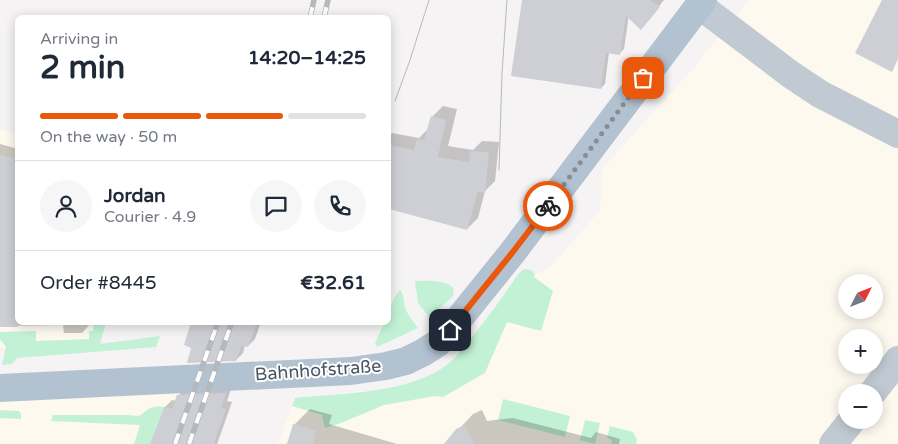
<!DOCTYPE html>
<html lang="en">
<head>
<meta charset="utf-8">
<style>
	body { margin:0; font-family:"Varela Round",sans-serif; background:#f6f6f7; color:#1f2937; height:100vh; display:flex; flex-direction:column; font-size:19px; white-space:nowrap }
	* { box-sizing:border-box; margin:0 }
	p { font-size:16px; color:#747a83 }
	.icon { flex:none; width:28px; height:28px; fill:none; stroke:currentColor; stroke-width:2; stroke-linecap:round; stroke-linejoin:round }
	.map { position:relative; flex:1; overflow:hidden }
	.side { position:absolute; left:15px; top:15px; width:376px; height:310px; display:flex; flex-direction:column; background:#fff; border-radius:8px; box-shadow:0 2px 12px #0003 }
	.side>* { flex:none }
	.needle { width:32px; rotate:48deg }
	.buttons { position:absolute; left:838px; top:274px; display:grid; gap:10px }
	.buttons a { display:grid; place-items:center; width:45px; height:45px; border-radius:50%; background:#fff; box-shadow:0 2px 12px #0003; font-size:25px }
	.pin { position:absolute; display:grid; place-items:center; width:42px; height:42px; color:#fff; margin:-21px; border-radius:10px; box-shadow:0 2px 8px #0006 }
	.courier { position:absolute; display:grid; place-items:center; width:50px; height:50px; margin:-25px; border:4px solid #ea580c; border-radius:50%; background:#fff; color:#222; box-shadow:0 1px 6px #0007 }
	.head em { font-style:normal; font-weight:800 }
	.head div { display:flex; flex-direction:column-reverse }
	.head { display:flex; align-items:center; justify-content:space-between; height:85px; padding:0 25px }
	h1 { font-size:32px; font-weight:800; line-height:38px }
	.bar { display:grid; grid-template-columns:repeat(4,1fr); gap:8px 5px; align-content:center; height:60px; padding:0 25px }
	.bar i { height:6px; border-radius:4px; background:#e0e1e3 }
	.bar .selected { background:#ea580c }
	.bar p { grid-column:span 4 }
	.line { display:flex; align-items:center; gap:12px; padding:0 25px; border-top:1px solid #e0e1e3 }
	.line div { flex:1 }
	.round { display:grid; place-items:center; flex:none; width:52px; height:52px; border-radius:26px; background:#f6f6f7 }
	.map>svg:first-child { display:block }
	.commercial { fill:#fdf9ef; fill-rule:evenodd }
	.green { fill:#c3f1d5 }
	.shadow { fill:#0003 }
	.building { fill:#cdcfd5 }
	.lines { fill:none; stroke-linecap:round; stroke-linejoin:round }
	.minor { stroke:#c1cad2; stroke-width:28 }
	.major { stroke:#b3c2d1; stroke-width:28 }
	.tram { stroke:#b5b8bd; stroke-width:1 }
	.rail-casing { stroke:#b5b8bd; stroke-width:5.5 }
	.rail { stroke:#fff; stroke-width:4; stroke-dasharray:11; stroke-linecap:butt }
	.done { stroke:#868d94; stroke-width:5; stroke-dasharray:0 9 }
	.route { stroke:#ea580c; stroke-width:6 }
	.labels { text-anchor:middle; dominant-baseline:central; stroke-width:4; stroke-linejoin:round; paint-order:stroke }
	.street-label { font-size:18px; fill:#4a5661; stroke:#fff }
</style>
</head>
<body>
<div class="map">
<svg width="898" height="444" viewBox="0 0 898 444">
	<rect width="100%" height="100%" fill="#f5f3f3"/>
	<!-- commercial -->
	<path class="commercial" d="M749 0H898V444H278L295 398 384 405 434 396 469 369 535 274 550 268 600 210 602 169 695 66ZM846 282H874V310H846ZM846 338H874V365H846ZM846 392H874V420H846Z
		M0 130 17 134 18 322 106 323 100 344 56 349 0 347Z
		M178 390 172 409 164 407 150 444H0V397Z"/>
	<!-- green -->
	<path class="green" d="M524 269 531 270 535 274 534 277 553 291 541 331 507 322 485 373 443 397 435 396 384 405 341 423 325 428 322 415 292 406 295 398C342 393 412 394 449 363 458 356 465 346 472 337 489 316 504 295 519 273Z
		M415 281C427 281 446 279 454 289L453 296 430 318 418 303Z
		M400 290C405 295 403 303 406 310 409 317 414 322 418 328L377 347 375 343 384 323 389 322C389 311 392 298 400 290Z
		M94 322 106 323 100 344 160 336 156 347 17 358 12 364 2 365 6 347 0 339V332L36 331V341L89 339V331H93Z
		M503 399 570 416 565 437 498 420Z
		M158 406 164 407 150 444H134L140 425 51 421 53 415H126L139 416 150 408Z
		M0 410 19 411 21 414V419L0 418Z
		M585 420 600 423 595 444 580 440Z
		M610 426 633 432 637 440 636 444H611L612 440 607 438Z"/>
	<!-- shadow -->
	<path class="shadow" d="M523 0H631L624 49 620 53 609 52 605 84 601 88Z
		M647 0H664L641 29Z
		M443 106 457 109 448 146 473 150 482 141 499 142 495 181 485 191 478 218 467 229 389 208V136L392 133 419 138 428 129 432 117Z
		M0 144 18 149V322H92L82 333H64L63 325 0 326Z
		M192 322H261L255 339 248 346 245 345 243 353 236 360 193 348Z
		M232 386 227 401 232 402 217 444H151L165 407 172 400 176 401 178 396 185 389Z
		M310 409 332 415 329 424 397 444H286L290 441 294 425Z
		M482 410 487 421 513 418 591 438 596 432 620 439 619 444H445L473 414Z"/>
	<!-- building -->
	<path class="building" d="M522 0H650L660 7 641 30 626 16 620 55 606 53 601 89 511 76Z
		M882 0H898V59L892 72 855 53Z
		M431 116 446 120 438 157 469 162 470 151 489 152 485 193 478 192 467 230 389 209V145L414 150 417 139 424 140Z
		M0 155 18 159V327H0Z
		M191 322H257L248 347 241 346 236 361 187 363 191 348 184 345Z
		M226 393 221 408 226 409 214 444H150L164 407 172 409 177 395Z
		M293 424 316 431 313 444H287Z
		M465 425 474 444H444L456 429Z"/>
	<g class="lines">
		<!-- minor -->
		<path class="minor" d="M699 5 790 74 820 94 898 134
			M873 392 898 360
			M833 444 852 420"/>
		<!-- major -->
		<path class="major" d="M0 388 351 371 386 366 406 361 424 352 438 343 450 330 512 253 703 0"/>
		<!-- tram -->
		<path class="tram" d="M395 101 410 60 429 0
			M499 170 502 73 507 0"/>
		<defs>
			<path id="rail" d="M310 18 314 0
				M324 18 328 0
				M175 444 218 322
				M189 444 232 322"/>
		</defs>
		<!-- rail casing -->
		<use href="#rail" class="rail-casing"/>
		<!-- rail -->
		<use href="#rail" class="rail"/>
	</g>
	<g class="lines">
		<!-- done -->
		<path class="done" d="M548 206 643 78"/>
		<!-- route -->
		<path class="route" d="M450 330 512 253 548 206"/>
	</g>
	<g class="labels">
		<!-- street labels -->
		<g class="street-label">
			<text transform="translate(318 370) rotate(-4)">Bahnhofstraße</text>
		</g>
	</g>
</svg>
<div class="buttons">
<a><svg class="needle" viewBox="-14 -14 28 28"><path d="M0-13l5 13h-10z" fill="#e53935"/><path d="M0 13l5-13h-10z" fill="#747a83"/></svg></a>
<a>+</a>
<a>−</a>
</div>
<div class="pin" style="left:643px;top:78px;background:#ea580c"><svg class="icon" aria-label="bag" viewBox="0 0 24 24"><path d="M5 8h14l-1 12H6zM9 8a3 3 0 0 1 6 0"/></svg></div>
<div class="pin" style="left:450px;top:330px;background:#1f2937"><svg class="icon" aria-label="home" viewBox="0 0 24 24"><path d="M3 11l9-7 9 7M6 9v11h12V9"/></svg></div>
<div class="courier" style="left:548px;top:206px"><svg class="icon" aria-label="bike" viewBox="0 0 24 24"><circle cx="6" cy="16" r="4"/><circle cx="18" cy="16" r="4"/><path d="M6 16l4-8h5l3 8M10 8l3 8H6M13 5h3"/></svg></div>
<section class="side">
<div class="head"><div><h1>2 min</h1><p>Arriving in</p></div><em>14:20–14:25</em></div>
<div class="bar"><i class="selected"></i><i class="selected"></i><i class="selected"></i><i></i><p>On the way · 50 m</p></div>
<div class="line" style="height:90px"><a class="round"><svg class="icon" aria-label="person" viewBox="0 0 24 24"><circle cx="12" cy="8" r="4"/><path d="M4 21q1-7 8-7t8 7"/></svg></a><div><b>Jordan</b><p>Courier · 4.9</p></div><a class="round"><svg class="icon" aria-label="chat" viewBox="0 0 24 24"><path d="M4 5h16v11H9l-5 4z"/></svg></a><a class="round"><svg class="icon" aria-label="phone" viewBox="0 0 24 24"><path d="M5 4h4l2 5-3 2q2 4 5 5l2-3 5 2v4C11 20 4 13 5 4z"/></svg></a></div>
<div class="line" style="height:65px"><div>Order #8445</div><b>€32.61</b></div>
</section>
</div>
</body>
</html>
